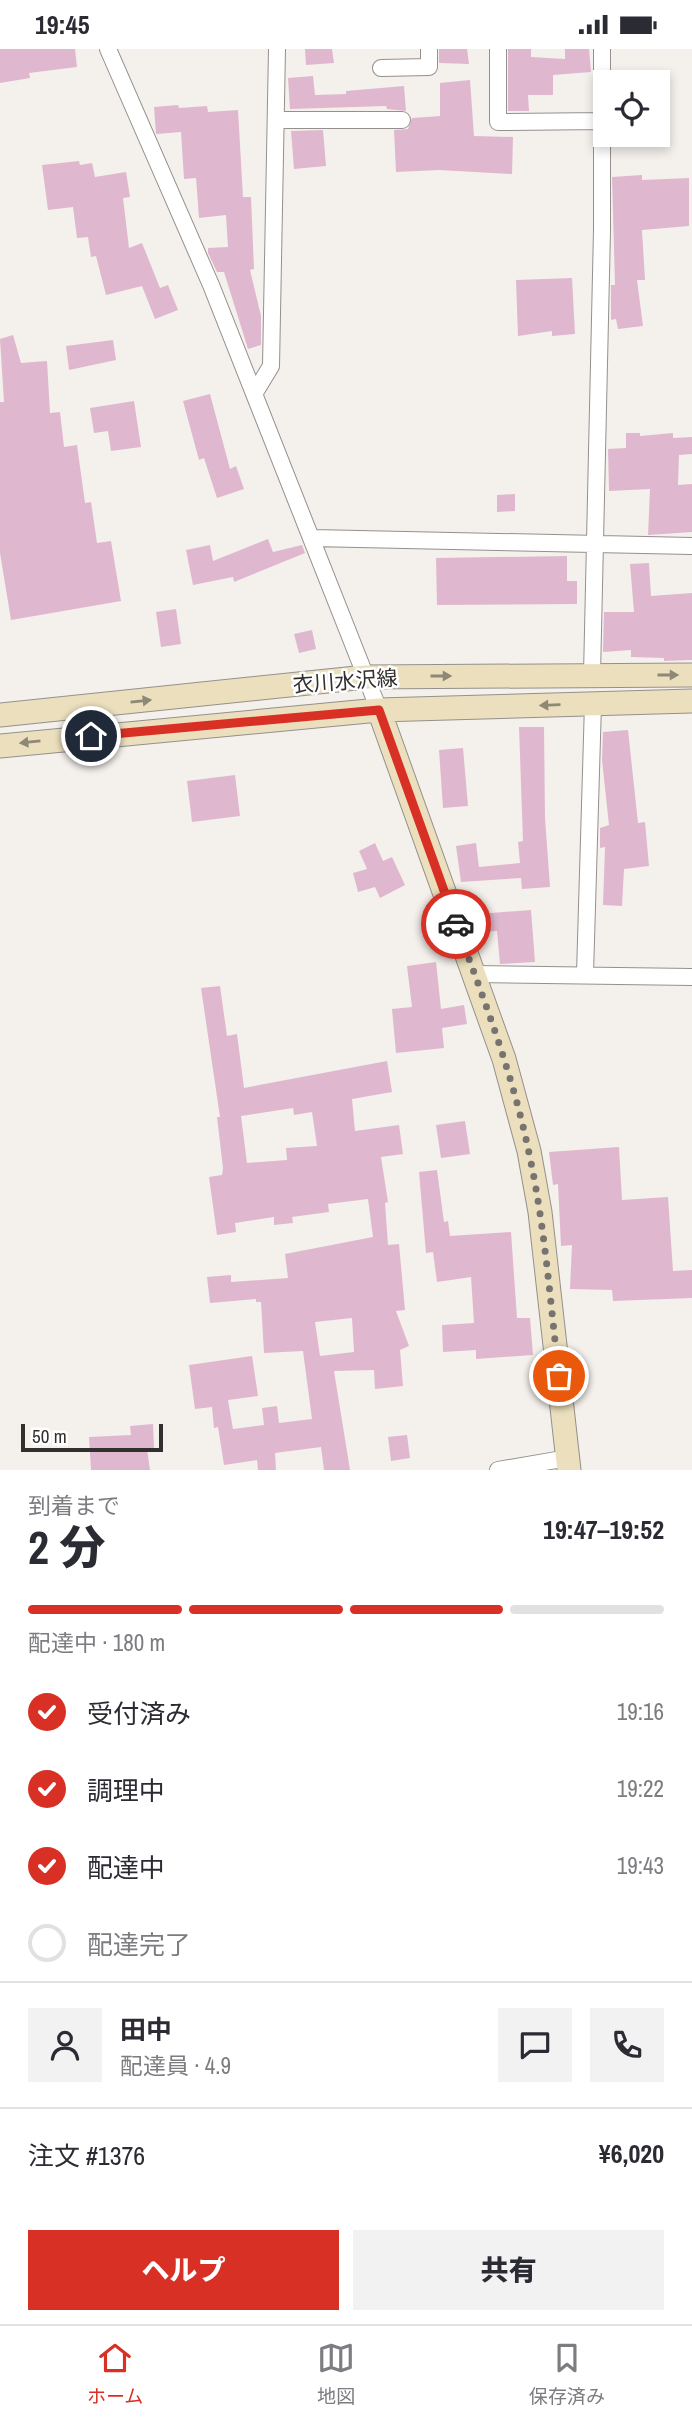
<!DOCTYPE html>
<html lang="ja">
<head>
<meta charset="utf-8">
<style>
	body { margin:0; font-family:"Archivo Narrow","Noto Sans JP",sans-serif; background:#f2f2f3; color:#2b2b33; height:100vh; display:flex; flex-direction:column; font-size:26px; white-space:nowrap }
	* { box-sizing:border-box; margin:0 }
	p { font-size:23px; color:#7c7c81 }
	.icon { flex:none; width:38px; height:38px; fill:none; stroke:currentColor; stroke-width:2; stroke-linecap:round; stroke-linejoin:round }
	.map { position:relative; height:1421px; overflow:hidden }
	.panel { display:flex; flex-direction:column; background:#fff; flex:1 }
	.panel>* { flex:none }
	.controls { position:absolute; left:593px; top:21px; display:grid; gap:14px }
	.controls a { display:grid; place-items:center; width:77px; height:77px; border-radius:0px; background:#fff; box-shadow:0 4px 10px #0003; font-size:35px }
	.scale { position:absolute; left:21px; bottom:18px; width:142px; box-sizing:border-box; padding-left:7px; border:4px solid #32302f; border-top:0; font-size:19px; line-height:24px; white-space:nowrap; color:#32302f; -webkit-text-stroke:5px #fff; paint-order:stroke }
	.pin { position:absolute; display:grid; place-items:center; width:60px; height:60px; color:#fff; margin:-30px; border:4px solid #fff; border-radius:50%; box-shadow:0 2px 7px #0007 }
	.courier { position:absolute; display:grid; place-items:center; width:70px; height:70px; margin:-35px; border:5px solid #d93025; border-radius:50%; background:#fff; color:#222; box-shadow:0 2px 9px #0007 }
	.headline em { font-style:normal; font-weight:800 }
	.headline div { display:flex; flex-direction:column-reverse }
	.headline { display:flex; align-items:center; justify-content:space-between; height:119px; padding:0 28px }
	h1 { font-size:46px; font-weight:800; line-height:52px }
	.bar { display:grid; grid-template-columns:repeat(4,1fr); gap:10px 7px; align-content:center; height:84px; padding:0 28px }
	.bar i { height:9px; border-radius:5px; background:#e1e1e2 }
	.bar .selected { background:#d93025 }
	.bar p { grid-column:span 4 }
	.line { display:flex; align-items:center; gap:18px; padding:0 28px; border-top:2px solid #e1e1e2 }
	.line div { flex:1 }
	.round { display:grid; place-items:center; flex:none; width:74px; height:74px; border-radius:0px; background:#f2f2f3 }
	ol { padding:0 28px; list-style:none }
	li { display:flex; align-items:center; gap:21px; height:77px }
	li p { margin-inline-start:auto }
	li .icon { padding:7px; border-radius:50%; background:#d93025; color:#fff; stroke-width:4 }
	li:last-child { color:#7c7c81 }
	li i { width:38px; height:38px; border:4px solid #e1e1e2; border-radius:50% }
	.button { display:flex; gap:14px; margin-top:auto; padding:14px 28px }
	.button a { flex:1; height:80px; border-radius:0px; background:#d93025; color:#fff; font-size:28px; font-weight:800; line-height:80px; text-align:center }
	.button a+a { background:#f2f2f3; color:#2b2b33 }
	.status { display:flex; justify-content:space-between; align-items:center; height:49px; padding:0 35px; background:#fff; direction:ltr }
	.status svg { height:19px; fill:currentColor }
	.dock { display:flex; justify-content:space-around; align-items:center; height:98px; border-top:2px solid #e1e1e2; background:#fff; font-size:19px; color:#7c7c81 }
	.dock a { display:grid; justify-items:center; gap:4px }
	.dock .selected { color:#d93025 }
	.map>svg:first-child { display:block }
	.building { fill:#dfb8cf; fill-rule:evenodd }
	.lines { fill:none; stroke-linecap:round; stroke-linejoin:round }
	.street-casing { stroke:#94908d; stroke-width:18 }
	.secondary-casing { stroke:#94908d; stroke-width:25 }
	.street { stroke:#fff; stroke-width:16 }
	.secondary { stroke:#ebdfbd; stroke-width:23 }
	.oneway { fill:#8e8876 }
	.done { stroke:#767371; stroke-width:7; stroke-dasharray:0 12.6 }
	.route { stroke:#d93025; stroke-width:9 }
	.labels { text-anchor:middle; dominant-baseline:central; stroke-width:5; stroke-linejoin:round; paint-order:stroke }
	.street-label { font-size:21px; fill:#32302f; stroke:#fff }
</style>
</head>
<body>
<div class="status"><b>19:45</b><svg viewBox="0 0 49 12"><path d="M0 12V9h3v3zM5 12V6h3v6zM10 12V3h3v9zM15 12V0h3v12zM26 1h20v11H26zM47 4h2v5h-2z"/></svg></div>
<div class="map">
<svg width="692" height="1421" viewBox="0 0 692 1421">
	<rect width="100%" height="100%" fill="#f4f0ec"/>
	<!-- building -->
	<path class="building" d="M0 0H75L77 18 29 24 30 29 0 34Z
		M305 0H332L334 14 306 16Z
		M439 0H467L469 15 439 14Z
		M508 0H531V8L565 10V0H589L591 23 553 26V46H528L529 62H508Z
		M313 27 315 46 346 45V42L404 37 406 62 387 60 386 57 290 60 288 29Z
		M470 31 474 87 513 88 512 125 439 121 396 123 394 81 408 80 412 69 440 67V34Z
		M178 56 179 59 207 57 208 63 238 61 243 148H251L254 220 250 221 261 267V296L248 300 224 223H217L208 204V199L228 198 226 166 199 169 196 129 184 130 181 83 156 85 154 58Z
		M323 81 326 117 294 120 291 82Z
		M79 112 80 116 92 114 95 128 126 123 130 148 123 149 129 199 142 194 160 239 168 236 178 261 155 270 142 237 106 246 96 207 91 208 88 188 77 189 73 158 48 161 42 116Z
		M642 126V131L689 129V177L642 181 645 231H637L643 277 618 280 616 270 611 271V236H615L612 128Z
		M572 229 575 285 552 287V282L518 287 516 231Z
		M13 286 21 314 47 312 50 364 60 363 64 398 77 396 85 454 91 453 97 494 111 492 121 552 11 571 0 504V353H4L0 290Z
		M113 291 116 311 69 321 66 297Z
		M210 345 230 420 236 417 244 440 217 449 204 409 199 411 183 352Z
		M134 352 141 398 111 402 108 382 94 384 90 359Z
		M626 384H640V387L673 384V389L692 388V405L679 406 678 436 692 435V483L648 486 650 440 609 442 608 400 626 399Z
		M515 445V462L497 463V446Z
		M268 490 273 503 302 496 305 504 234 533 233 528 193 536 186 501 210 496 213 512Z
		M567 507V532H577V555L437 556 436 509Z
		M649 514 651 547 692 544V611L664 612V609L631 608V601L603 603 604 563H634L630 515Z
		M176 560 181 595 161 598 156 563Z
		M312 581 316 600 299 604 294 585Z
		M519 678H544L545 769 550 838 522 840 521 829 461 833 456 797 476 794 479 818 520 814 518 793 523 792Z
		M628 681 638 774 645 773 649 817 624 820 622 857 603 856 605 798 600 799V779L609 776 602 711 603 683Z
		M463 699 468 757 443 759 439 701Z
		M235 726 240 767 192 773 187 732Z
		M375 794 383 812 392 808 405 836 380 849 375 838 358 843 353 824 367 820 359 802Z
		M531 861 535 913 500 915 497 882 479 883 478 865Z
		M436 913 441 960 464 956 467 975 442 979 444 999 396 1004 392 960 412 958 407 917Z
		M220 937 227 987 237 985 244 1039 387 1012 392 1043 352 1050 355 1082 399 1076 403 1105 381 1108 388 1153 385 1154 388 1196 399 1195 405 1261 396 1262 409 1297 400 1301 403 1337 375 1340 374 1321 334 1322 350 1421H324L321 1398 275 1404 276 1421H258L257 1411 224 1416 218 1378 214 1379 212 1358 195 1360 189 1316 252 1307 258 1347 228 1351 233 1380 264 1376 262 1359 277 1357 279 1374 312 1370 303 1302 264 1304 261 1253H256V1250L210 1254 207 1228 231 1226V1233L288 1229 285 1205 373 1188 368 1150 328 1155 329 1163 292 1168 293 1174 274 1176V1168L235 1174 236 1183 217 1186 209 1128 222 1126 223 1119 217 1068H220L201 939ZM293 1059 294 1066 312 1063 317 1097 286 1099 287 1111 247 1114 241 1067ZM352 1269 354 1303 320 1307 315 1273Z
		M465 1072 470 1105 441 1109 436 1076Z
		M619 1098 622 1151 668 1148 673 1222 692 1221V1249L613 1252 612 1241 570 1240 572 1196 561 1197 558 1135 553 1136 549 1103Z
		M437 1121 444 1173 448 1172 450 1187 511 1183 517 1269H530L533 1306 476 1310V1301L443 1303 442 1276 474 1274 471 1228 437 1233 433 1203 426 1204 419 1123Z
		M153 1375 154 1399 147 1400 150 1421H91L89 1388 131 1386 130 1377Z
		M407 1386 410 1409 391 1412 388 1388Z"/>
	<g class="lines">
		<defs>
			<path id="street" d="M108 0 211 236 379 661
				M498 0V73L602 72
				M381 19 429 18V0
				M277 71H402
				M254 345 271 317 277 0
				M312 489 692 497
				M592 626 602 181V0
				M475 925 692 928
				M585 925 593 655
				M498 1421 568 1409"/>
			<path id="secondary" d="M379 661 504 1010 529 1102 540 1163 569 1421
				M0 666 366 628 692 626
				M0 697 379 661 692 652"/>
		</defs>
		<!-- street casing -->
		<use href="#street" class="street-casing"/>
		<!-- secondary casing -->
		<use href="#secondary" class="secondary-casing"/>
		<!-- street -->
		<use href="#street" class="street"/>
		<!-- secondary -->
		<use href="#secondary" class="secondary"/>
	</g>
	<!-- one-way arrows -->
	<defs><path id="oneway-solid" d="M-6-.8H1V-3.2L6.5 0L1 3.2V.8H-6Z" transform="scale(1.75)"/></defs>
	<g class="oneway">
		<use href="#oneway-solid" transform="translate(668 626)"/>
		<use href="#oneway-solid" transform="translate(441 627)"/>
		<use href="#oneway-solid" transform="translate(141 652) rotate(-6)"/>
		<use href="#oneway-solid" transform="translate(550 656) rotate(178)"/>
		<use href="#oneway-solid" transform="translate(30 693) rotate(174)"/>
	</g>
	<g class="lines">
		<!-- done -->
		<path class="done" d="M456 875C484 950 513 1026 529 1104 545 1177 550 1252 559 1327"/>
		<!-- route -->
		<path class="route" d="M91 687 379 661 456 875"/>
	</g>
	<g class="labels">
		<!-- street labels -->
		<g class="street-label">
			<text transform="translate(345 632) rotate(-4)">衣川水沢線</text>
		</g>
	</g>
</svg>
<div class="controls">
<a><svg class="icon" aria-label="locate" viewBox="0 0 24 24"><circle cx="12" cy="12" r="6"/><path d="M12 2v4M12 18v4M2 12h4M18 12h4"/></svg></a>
</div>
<div class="scale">50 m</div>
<div class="pin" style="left:559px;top:1327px;background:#ea580c"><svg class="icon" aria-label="bag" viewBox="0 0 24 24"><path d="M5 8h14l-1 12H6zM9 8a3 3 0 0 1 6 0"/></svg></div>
<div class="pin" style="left:91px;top:687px;background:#1f2937"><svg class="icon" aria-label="home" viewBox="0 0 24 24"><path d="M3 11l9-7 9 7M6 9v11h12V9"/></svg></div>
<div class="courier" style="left:456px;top:875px"><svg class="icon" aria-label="car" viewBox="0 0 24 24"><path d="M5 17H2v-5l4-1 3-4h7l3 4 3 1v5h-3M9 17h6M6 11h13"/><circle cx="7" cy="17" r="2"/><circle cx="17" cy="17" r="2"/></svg></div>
</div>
<section class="panel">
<div class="headline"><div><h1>2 分</h1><p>到着まで</p></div><em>19:47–19:52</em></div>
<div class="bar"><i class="selected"></i><i class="selected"></i><i class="selected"></i><i></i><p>配達中 · 180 m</p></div>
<ol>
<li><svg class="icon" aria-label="check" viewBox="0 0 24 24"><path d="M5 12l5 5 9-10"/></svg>受付済み<p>19:16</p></li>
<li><svg class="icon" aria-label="check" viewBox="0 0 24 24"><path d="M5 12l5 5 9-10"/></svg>調理中<p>19:22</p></li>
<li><svg class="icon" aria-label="check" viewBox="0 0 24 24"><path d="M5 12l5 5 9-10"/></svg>配達中<p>19:43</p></li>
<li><i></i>配達完了</li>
</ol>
<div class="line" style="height:126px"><a class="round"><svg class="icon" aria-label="person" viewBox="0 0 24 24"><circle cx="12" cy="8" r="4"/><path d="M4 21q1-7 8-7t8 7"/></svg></a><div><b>田中</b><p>配達員 · 4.9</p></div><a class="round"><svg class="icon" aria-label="chat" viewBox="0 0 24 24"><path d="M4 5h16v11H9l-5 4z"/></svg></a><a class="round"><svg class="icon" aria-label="phone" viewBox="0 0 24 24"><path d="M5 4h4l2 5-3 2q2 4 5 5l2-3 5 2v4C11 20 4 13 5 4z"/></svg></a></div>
<div class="line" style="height:91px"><div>注文 #1376</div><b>¥6,020</b></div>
<div class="button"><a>ヘルプ</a><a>共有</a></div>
</section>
<nav class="dock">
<a class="selected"><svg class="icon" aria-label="home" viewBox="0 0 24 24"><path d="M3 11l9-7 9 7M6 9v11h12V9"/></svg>ホーム</a>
<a><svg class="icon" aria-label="map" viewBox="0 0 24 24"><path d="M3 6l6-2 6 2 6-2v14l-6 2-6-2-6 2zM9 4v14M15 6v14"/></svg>地図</a>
<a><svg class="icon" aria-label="saved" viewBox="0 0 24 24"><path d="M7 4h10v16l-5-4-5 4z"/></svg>保存済み</a>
</nav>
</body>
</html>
